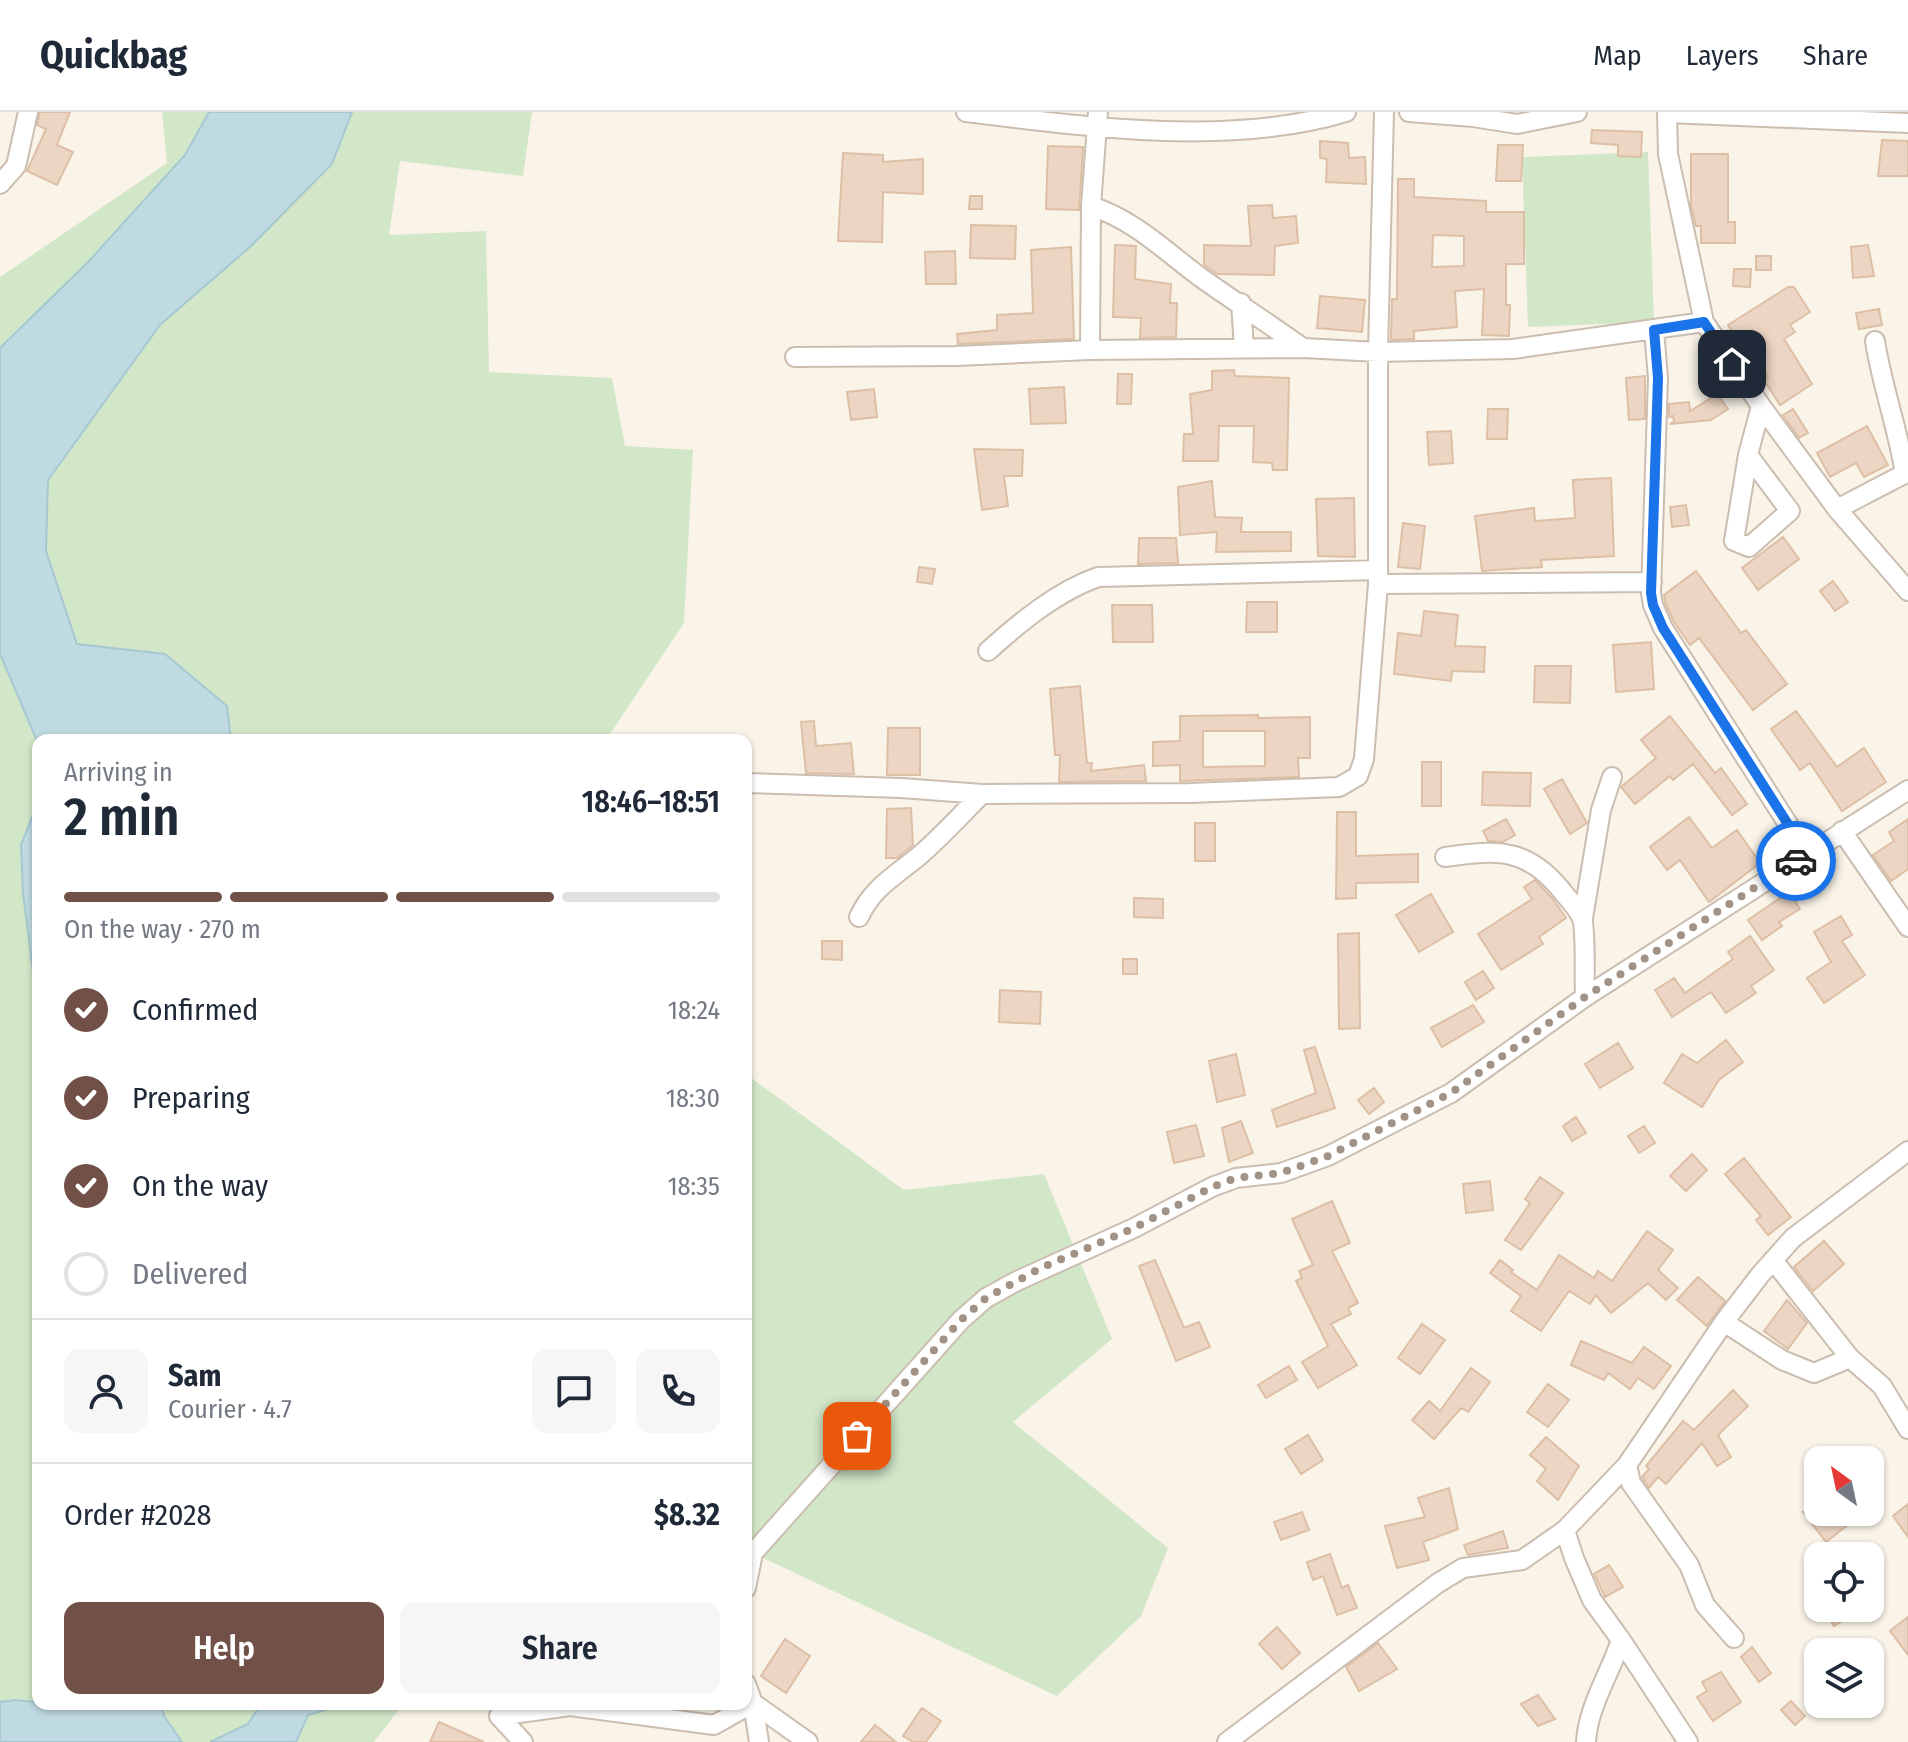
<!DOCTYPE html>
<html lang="en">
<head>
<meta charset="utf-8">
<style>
	body { margin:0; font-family:"Fira Sans Condensed",sans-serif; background:#f6f6f7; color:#1f2937; height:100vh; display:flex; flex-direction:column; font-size:30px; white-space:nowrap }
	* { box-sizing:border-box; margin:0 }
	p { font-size:26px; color:#747a83 }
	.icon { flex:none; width:44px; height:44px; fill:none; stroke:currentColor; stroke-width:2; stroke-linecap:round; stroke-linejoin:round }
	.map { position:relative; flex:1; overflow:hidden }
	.sheet { position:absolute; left:32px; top:622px; width:720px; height:976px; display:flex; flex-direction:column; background:#fff; border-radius:16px; box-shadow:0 2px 6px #0004 }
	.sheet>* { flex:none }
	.needle { width:52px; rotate:327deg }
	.controls { position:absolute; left:1804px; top:1334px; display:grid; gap:16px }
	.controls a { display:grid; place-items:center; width:80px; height:80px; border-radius:16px; background:#fff; box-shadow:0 2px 6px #0004; font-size:40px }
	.pin { position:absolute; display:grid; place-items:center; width:68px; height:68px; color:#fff; margin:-34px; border-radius:16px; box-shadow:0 4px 12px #0006 }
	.courier { position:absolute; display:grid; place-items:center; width:80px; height:80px; margin:-40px; border:6px solid #1a73e8; border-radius:50%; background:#fff; color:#222; box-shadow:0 2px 10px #0007 }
	.head em { font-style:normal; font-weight:600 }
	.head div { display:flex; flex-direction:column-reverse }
	.head { display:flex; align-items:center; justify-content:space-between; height:136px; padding:0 32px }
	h1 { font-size:52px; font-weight:600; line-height:60px }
	.bar { display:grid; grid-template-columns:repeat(4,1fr); gap:12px 8px; align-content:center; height:96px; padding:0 32px }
	.bar i { height:10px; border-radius:6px; background:#e0e1e3 }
	.bar .current { background:#715048 }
	.bar p { grid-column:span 4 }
	.line { display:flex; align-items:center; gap:20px; padding:0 32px; border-top:2px solid #e0e1e3 }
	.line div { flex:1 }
	.round { display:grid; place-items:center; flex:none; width:84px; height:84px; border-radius:16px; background:#f6f6f7 }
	ol { padding:0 32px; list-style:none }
	li { display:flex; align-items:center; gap:24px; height:88px }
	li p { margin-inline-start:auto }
	li .icon { padding:8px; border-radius:50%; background:#715048; color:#fff; stroke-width:4 }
	li:last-child { color:#747a83 }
	li i { width:44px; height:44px; border:4px solid #e0e1e3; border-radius:50% }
	.action { display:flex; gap:16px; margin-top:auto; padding:16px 32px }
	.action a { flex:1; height:92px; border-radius:16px; background:#715048; color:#fff; font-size:32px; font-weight:600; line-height:92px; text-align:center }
	.action a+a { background:#f6f6f7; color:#1f2937 }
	header { display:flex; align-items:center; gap:48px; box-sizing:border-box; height:112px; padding:0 40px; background:#fff; border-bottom:2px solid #e0e1e3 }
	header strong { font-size:38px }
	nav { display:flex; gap:44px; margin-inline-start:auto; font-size:28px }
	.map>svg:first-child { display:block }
	.green { fill:#d2e6c8 }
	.water { fill:#bfdae1; stroke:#a6c8d2; stroke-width:2 }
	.building { fill:#ecd6c3; stroke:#ddbfa5; stroke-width:2; fill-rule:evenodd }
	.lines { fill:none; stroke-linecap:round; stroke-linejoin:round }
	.minor-casing { stroke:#cbbdaf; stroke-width:22 }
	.minor { stroke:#fff; stroke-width:18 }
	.done { stroke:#a19285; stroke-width:8; stroke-dasharray:0 14.4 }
	.route { stroke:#1a73e8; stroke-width:10 }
</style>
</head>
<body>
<header>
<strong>Quickbag</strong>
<nav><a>Map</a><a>Layers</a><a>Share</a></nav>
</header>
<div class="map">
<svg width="1908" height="1630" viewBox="0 0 1908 1630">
	<rect width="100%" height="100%" fill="#faf4e8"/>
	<!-- green -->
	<path class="green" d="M162 0H532L523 64 400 49 389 123 486 119 489 260 612 266 625 334 693 338 684 511 606 628H38V1592H403L374 1630H0V165L167 51Z
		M1648 40 1654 210 1528 215 1522 45Z
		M746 962 904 1078 1044 1062 1112 1227 1013 1310 1168 1436 1141 1504 1057 1584 746 1438Z"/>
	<!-- water -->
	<path class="water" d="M209 0H352L332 52 251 134 160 213 48 368 46 439 77 532 165 542 227 594 231 628H38V631L0 542V236L89 149 185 43Z
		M38 690V899L23 781 21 733Z
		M15 1588 65 1593 161 1592 164 1604 182 1630H0V1590Z
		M261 1592H345L308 1603 296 1630H210L248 1612Z"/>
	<!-- building -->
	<path class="building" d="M40 0H70L57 33 73 40 57 73 27 59 46 17 37 13Z
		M1592 18 1642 20 1641 45 1618 44V33L1591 31Z
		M1882 28 1908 29V64H1878Z
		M1320 29 1348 31 1349 46 1365 45 1366 72 1326 70 1327 47 1320 46Z
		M1498 33H1523L1521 69H1496Z
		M1048 34 1083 35 1079 98 1046 97Z
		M843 41 883 43V50L923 47V82L883 80 882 130 838 129Z
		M1691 42H1728V110H1735V131H1701V114H1696L1691 94Z
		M1398 67H1414V85L1486 89V100H1524V152H1506V193H1510L1509 224 1482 223 1484 177 1455 179 1457 215 1414 219V227L1391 228 1392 187H1397ZM1433 123 1464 124V154L1432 155Z
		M970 84H982V97H969Z
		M1272 93 1273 106 1296 104 1298 131 1275 134 1274 163 1217 162 1204 153V133L1251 134 1248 94Z
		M971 113 1016 114 1015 147 970 146Z
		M1115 133 1136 134 1135 167 1171 172 1170 191H1177L1176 225 1140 226 1141 206 1113 205Z
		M1868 133 1874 164 1853 166 1851 135Z
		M1071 135 1074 227 958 232 957 222 997 218V203L1033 201 1031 138Z
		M955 139 956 172H926L925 140Z
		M1756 144H1771V158H1756Z
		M1734 157H1751L1750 175 1733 174Z
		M1788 175H1794L1810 200 1790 213 1795 220 1784 227 1812 272 1780 293 1764 268 1768 265 1746 229 1740 233 1728 213Z
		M1320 184 1365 188 1362 220 1317 216Z
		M1879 197 1882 213 1859 217 1856 201Z
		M1234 258 1235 264 1289 266 1287 358H1273L1272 351 1253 350 1254 314H1219L1218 349H1183L1184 322H1193L1190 282 1212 278V259Z
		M1118 262H1132L1131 292H1117Z
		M1645 264V307L1629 308 1626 266Z
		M1064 275 1066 311 1031 312 1029 277Z
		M874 277 877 305 851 308 847 280Z
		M1717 282 1728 297 1711 308 1670 312 1674 310 1673 304 1669 305V292L1689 290 1690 299Z
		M1488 297H1508L1507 327H1487Z
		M1793 297 1808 321 1799 326 1783 303Z
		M1867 314 1888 353 1864 365 1856 351 1830 365 1817 341Z
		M1451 319 1453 351 1429 353 1427 320Z
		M974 337 1023 338 1022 364H1004L1008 394 982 398Z
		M1611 366 1614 444 1541 448 1542 455 1482 459 1475 404 1534 396 1535 409 1575 406 1573 368Z
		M1212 369 1215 405 1242 406 1241 420H1291V439L1216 440 1217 420 1180 423 1178 375Z
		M1354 386 1355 445 1318 444 1316 387Z
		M1686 393 1689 413 1672 415 1670 395Z
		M1403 411 1425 414 1420 457 1398 455Z
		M1783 425 1799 447 1758 478 1742 456Z
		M1139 426H1176L1178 451 1138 452Z
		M919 455 935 457 932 472 917 470Z
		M1696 459 1741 521 1746 518 1787 572 1753 598 1699 526 1690 533 1674 510 1665 490 1664 483Z
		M1833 469 1848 490 1835 499 1820 479Z
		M1247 490H1277V520H1246Z
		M1112 493H1152L1153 530H1113Z
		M1424 499 1458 503 1455 534 1485 535 1484 560 1452 559 1451 569 1394 562 1398 521 1421 524Z
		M1651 530 1654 577 1616 580 1613 533Z
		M1535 554H1571L1570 591 1534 590Z
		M1080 574 1087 651H1092L1091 659 1144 653 1146 669 1059 670 1060 643H1055L1050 577Z
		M1796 599 1837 655 1864 636 1886 670 1842 699 1810 651 1800 658 1771 617Z
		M1258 603V606L1310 605V646H1298L1299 665 1180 669V653L1153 654V630L1180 629V604ZM1203 619H1265V654L1203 655Z
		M1670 604 1715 661 1721 656 1747 692 1732 703 1693 652 1673 668 1670 664 1635 692 1621 675 1656 646 1641 628Z
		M814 609 816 634 851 631 854 662 806 661 801 610Z
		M888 616H920V663H887Z
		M1422 650H1441V694H1422Z
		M1483 660 1531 661 1530 694 1482 693Z
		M1562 667 1587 711 1570 722 1544 677Z
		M911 696 913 733 897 746H886L887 697Z
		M1337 700H1356V744L1418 742V770L1356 771V786L1336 787Z
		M1689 705 1712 736 1737 718 1760 751 1709 790 1680 748 1667 758 1650 735Z
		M1506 707 1515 723 1503 730 1488 729 1483 719Z
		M1908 707V757L1891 769 1873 743 1894 729 1889 720Z
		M1195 711H1215V749H1195Z
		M1535 768 1552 786 1566 806 1539 825 1543 832 1501 858 1478 822 1532 787 1524 775Z
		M1789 780 1800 797 1779 810 1782 814 1762 828 1748 808Z
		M1431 782 1453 820 1419 840 1396 803Z
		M1134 786 1163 787V806L1134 805Z
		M1841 804 1852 823 1842 829 1865 863 1824 891 1807 866 1831 850 1814 820Z
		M1359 821 1360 916 1339 917 1338 822Z
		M1750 824 1774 858 1751 874 1756 881 1726 901 1711 880 1672 905 1655 878 1674 866 1685 881 1733 847 1728 840Z
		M822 829H842V848L822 847Z
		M1123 847H1137V862H1123Z
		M1483 859 1494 876 1476 888 1465 870Z
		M1000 878 1041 880 1040 912 999 910Z
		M1473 893 1484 910 1442 935 1431 916Z
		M1726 928 1743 950 1719 968 1702 995 1664 971 1682 942 1697 951Z
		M1618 931 1633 956 1600 976 1585 952Z
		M1315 935 1335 996 1277 1015 1272 998 1316 981 1304 938Z
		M1236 942 1245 983 1217 990 1209 949Z
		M1374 976 1384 990 1369 1002 1358 988Z
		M1576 1005 1586 1021 1572 1029 1563 1014Z
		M1241 1009 1253 1041 1229 1050 1222 1016Z
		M1196 1013 1204 1044 1174 1051 1167 1020Z
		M1644 1014 1655 1031 1639 1041 1628 1024Z
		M1692 1042 1707 1058 1686 1079 1670 1064Z
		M1744 1046 1791 1105 1768 1123 1756 1108 1761 1104 1725 1062Z
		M1540 1065 1563 1081 1521 1138 1505 1128 1530 1091 1525 1087Z
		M1490 1069 1493 1098 1466 1101 1463 1072Z
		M1332 1089 1350 1131 1332 1139 1358 1191 1348 1196 1351 1202 1331 1212 1357 1253 1318 1276 1302 1250 1328 1234 1296 1169 1302 1166 1299 1159 1313 1153 1292 1107Z
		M1647 1119 1673 1138 1658 1158 1678 1176 1666 1188 1648 1171 1611 1201 1596 1183 1590 1192 1569 1179 1541 1219 1511 1199 1521 1184 1490 1161 1500 1148 1513 1158 1511 1160 1537 1178 1559 1143 1594 1166 1598 1159 1612 1169Z
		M1824 1129 1844 1152 1813 1179 1794 1155Z
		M1155 1148 1184 1216 1199 1210 1210 1235 1176 1249 1139 1154Z
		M1698 1165 1725 1189 1707 1214 1677 1188Z
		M1787 1188 1807 1211 1788 1237 1764 1219Z
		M1422 1212 1445 1228 1420 1262 1398 1246Z
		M1581 1229 1632 1251 1644 1235 1671 1254 1654 1277 1638 1266 1630 1277 1608 1261 1604 1268 1571 1253Z
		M1289 1254 1297 1268 1266 1286 1258 1273Z
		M1471 1256 1490 1270 1468 1300 1461 1296 1434 1327 1412 1308 1429 1289 1440 1299Z
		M1548 1272 1569 1288 1548 1315 1527 1300Z
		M1733 1278 1748 1294 1718 1323 1731 1345 1717 1354 1702 1331 1666 1372 1658 1365 1649 1376 1642 1365 1649 1357 1646 1354 1683 1309 1694 1318Z
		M1308 1323 1323 1348 1301 1362 1285 1337Z
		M1546 1325 1579 1354 1558 1388 1537 1369 1546 1357 1530 1343Z
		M1449 1376 1458 1417 1423 1430 1429 1448 1397 1456 1385 1414 1425 1405 1418 1386Z
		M1908 1392V1425L1893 1404Z
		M1302 1400 1309 1418 1281 1428 1274 1410Z
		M1803 1400H1864L1826 1430Z
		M1503 1419 1508 1436 1468 1443 1464 1433Z
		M1330 1442 1342 1476 1348 1473 1357 1496 1337 1503 1323 1464 1313 1468 1307 1450Z
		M1609 1453 1623 1475 1605 1485 1594 1462Z
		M1823 1496H1862L1834 1514Z
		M1908 1505V1543L1890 1519Z
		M1277 1515 1300 1541 1282 1557 1259 1532Z
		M785 1527 810 1544 786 1581 761 1564Z
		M1378 1531 1397 1557 1359 1579 1346 1555Z
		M1752 1535 1771 1561 1759 1570 1741 1545Z
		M1721 1560 1741 1590 1713 1609 1697 1585 1707 1579 1702 1570Z
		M1538 1583 1555 1607 1538 1614 1521 1592Z
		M1791 1589 1805 1604 1795 1613 1781 1598Z
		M922 1596 941 1609 926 1630H913L903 1624Z
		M439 1610 484 1630H430Z
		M875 1613 896 1630H861Z"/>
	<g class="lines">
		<defs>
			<path id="minor" d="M966 0C1085 15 1231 35 1346 0
				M1098 0 1091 94 1090 238 1303 236 1378 240 1513 237 1704 210
				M1409 0 1473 5 1517 12 1577 0
				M1667 0 1668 42 1704 210 1761 294 1837 397 1908 479
				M1668 1 1908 11
				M0 72 16 54 28 0
				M1091 94C1134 108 1164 138 1200 165 1234 189 1269 212 1303 236
				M1241 191 1244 236
				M1654 218 1658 266 1651 481 1653 493 1663 516 1807 742
				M1875 229C1882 274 1898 317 1905 362
				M795 245 956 244 1090 238
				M1748 343 1790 399 1749 435 1734 429 1748 343 1761 294
				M1837 397 1908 360
				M1378 472 1652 470
				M988 539C1020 510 1058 479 1098 465L1378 458
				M746 671 901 676 982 682 1190 681 1339 675 1358 664 1364 647 1378 472V240L1384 0
				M1842 719 1908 815
				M1445 745C1500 737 1530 736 1566 784 1572 791 1581 800 1583 810 1586 834 1584 860 1585 885
				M859 805C872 776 896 763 919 744 941 725 961 703 982 682
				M1583 806 1601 698 1612 665
				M1773 1148 1850 1246 1882 1274 1908 1317
				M1724 1210 1782 1248 1814 1261 1850 1246
				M1627 1353 1631 1371 1689 1453 1705 1493 1734 1526
				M746 1476 753 1441 961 1208 986 1186 1017 1169 1134 1116 1212 1075 1236 1066 1281 1061 1328 1044 1451 981 1585 885 1908 678
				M746 1572 753 1591 759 1630
				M499 1604 570 1594 714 1613 753 1591 808 1630
				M499 1604 523 1630
				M1227 1630 1438 1471 1463 1456 1522 1448 1565 1418
				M1586 1630C1588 1594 1610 1562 1621 1528
				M1688 1630 1621 1528 1592 1488 1574 1446 1565 1418 1627 1353 1724 1210 1760 1163 1793 1126 1908 1039"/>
		</defs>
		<!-- minor casing -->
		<use href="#minor" class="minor-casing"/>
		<!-- minor -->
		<use href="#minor" class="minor"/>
	</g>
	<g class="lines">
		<!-- done -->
		<path class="done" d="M857 1324 961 1208 986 1186 1041 1156 1134 1116 1212 1075 1236 1066 1281 1061 1328 1044 1451 981 1585 885 1796 749"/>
		<!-- route -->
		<path class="route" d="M1732 252 1704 210 1654 218 1658 266 1651 481 1653 493 1663 516 1807 742 1796 749"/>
	</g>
</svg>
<div class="controls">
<a><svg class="needle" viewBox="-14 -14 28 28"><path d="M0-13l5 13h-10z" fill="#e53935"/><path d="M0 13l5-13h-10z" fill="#747a83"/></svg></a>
<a><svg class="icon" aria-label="locate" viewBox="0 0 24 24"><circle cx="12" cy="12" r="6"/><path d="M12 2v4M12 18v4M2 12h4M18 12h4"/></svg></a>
<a><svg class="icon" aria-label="layers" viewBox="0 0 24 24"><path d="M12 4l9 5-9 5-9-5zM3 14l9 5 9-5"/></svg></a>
</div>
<div class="pin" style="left:857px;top:1324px;background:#ea580c"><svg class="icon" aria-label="bag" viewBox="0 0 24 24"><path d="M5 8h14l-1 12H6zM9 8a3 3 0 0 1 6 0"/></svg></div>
<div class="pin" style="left:1732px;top:252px;background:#1f2937"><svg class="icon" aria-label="home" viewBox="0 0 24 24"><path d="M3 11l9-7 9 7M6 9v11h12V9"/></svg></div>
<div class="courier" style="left:1796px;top:749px"><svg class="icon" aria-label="car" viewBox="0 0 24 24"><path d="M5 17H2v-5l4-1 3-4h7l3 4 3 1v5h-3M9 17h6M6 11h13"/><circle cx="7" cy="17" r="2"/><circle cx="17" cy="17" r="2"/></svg></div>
<section class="sheet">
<div class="head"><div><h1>2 min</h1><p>Arriving in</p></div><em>18:46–18:51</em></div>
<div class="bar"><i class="current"></i><i class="current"></i><i class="current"></i><i></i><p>On the way · 270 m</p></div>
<ol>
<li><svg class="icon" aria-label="check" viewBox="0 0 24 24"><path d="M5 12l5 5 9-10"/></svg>Confirmed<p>18:24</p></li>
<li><svg class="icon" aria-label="check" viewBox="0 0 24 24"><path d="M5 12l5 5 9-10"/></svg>Preparing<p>18:30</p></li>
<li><svg class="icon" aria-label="check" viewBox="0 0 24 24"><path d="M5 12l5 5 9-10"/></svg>On the way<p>18:35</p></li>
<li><i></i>Delivered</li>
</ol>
<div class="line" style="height:144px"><a class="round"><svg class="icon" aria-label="person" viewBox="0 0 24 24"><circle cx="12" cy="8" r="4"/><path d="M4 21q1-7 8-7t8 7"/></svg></a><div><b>Sam</b><p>Courier · 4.7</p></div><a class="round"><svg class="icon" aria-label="chat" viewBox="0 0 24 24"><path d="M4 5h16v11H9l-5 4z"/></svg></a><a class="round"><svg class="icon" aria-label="phone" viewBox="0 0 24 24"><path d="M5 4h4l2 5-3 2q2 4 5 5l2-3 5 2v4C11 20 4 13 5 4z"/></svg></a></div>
<div class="line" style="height:104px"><div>Order #2028</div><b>$8.32</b></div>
<div class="action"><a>Help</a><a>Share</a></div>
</section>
</div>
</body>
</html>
